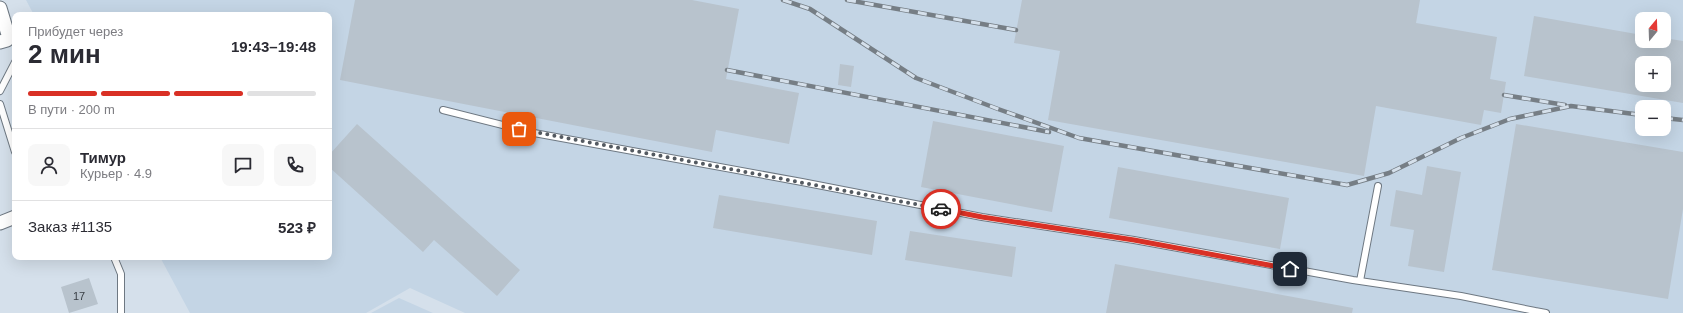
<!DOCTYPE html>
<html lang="ru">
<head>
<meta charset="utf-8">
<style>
	body { margin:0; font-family:Arial,sans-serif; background:#f7f7f7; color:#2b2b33; height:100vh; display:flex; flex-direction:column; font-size:15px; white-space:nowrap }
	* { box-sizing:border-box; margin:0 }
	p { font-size:13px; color:#7c7c81 }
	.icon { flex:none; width:22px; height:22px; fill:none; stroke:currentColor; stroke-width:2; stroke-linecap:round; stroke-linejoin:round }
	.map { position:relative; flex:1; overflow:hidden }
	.details { position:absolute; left:12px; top:12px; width:320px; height:248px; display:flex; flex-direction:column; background:#fff; border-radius:8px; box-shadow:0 4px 16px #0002 }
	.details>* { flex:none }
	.needle { width:26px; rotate:19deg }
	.fabs { position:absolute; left:1635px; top:12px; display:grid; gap:8px }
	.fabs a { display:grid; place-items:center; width:36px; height:36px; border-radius:8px; background:#fff; box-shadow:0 4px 16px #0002; font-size:20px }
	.pin { position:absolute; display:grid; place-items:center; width:34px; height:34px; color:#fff; margin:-17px; border-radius:8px; box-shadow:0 2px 6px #0006 }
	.courier { position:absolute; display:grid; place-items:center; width:40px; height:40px; margin:-20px; border:3px solid #d93025; border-radius:50%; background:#fff; color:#222; box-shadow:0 1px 5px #0007 }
	.headline em { font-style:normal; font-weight:700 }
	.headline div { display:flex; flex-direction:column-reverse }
	.headline { display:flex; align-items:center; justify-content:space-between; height:68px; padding:0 16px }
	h1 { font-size:26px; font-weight:700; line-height:30px }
	.bar { display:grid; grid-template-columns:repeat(4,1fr); gap:6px 4px; align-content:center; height:48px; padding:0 16px }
	.bar i { height:5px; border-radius:3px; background:#e1e1e2 }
	.bar .active { background:#d93025 }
	.bar p { grid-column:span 4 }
	.line { display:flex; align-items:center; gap:10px; padding:0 16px; border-top:1px solid #e1e1e2 }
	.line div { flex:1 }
	.round { display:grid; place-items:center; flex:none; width:42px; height:42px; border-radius:8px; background:#f7f7f7 }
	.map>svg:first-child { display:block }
	.built { fill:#c4d5e5; fill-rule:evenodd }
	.building { fill:#b8c3cd; fill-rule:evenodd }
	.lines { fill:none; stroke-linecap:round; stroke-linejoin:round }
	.service-casing { stroke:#6e7882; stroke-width:8 }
	.minor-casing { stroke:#6e7882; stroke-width:15 }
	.service { stroke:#fff; stroke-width:6 }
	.minor { stroke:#fff; stroke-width:13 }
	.rail-casing { stroke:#767e85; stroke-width:4.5 }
	.rail { stroke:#d5e0eb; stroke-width:3; stroke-dasharray:9; stroke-linecap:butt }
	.done { stroke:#545a61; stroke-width:4; stroke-dasharray:0 7.2 }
	.route { stroke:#d93025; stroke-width:5 }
	.labels { text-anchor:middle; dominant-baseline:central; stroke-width:3; stroke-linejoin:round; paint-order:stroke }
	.number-label { font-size:11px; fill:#383e44 }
</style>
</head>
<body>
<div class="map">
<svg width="1683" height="313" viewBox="0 0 1683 313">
	<rect width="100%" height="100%" fill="#d5e0eb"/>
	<!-- built -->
	<path class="built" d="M26 0H1683V313H465L410 288 366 313H190L160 257H329V15H34ZM1642 19H1664V41H1642ZM1642 63H1664V85H1642ZM1642 107H1664V129H1642Z
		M399 298 433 313H371Z"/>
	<!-- building -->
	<path class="building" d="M355 0H692L739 9 726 79 799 93 789 144 716 130 712 152 340 80Z
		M1022 0H1420L1416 23 1497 37 1490 79 1506 82 1501 113 1484 110 1481 125 1376 106 1364 176 1048 120 1060 51 1014 43Z
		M1534 16 1642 35V41H1664V38L1683 41V103L1524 76ZM1642 63H1664V85H1642Z
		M840 64 854 66 851 87 838 85Z
		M933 121 1064 146 1052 212 921 187Z
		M357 124 520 270 497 296 434 240 423 252 329 167V155Z
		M1516 124 1683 152V209L1668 299 1492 270Z
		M1427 166 1461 172 1444 272 1408 266 1414 230 1390 226 1396 190 1422 195Z
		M1118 167 1289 198 1280 249 1109 218Z
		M719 195 877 221 872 255 713 228Z
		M910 231 1016 247 1012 277 905 260Z
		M1115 264 1353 308 1352 313H1106Z
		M89 278 98 304 69 313 61 287Z"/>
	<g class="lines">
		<defs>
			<path id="service" d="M0 91 15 62
				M0 104 15 152
				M443 110 534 133 802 182 982 217 1134 240 1353 280 1461 296 1535 311
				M114 257 121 274V313
				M1360 281 1378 186
				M1535 313V311L1546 313"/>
			<path id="minor" d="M0 8 9 38 7 40 0 42
				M0 223 15 217"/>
		</defs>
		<!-- service casing -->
		<use href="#service" class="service-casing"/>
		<!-- minor casing -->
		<use href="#minor" class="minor-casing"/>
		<!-- service -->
		<use href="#service" class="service"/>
		<!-- minor -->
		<use href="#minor" class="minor"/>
		<defs>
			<path id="rail" d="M783 0 810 9 916 78 998 109 1079 138 1347 185 1389 173 1461 138 1510 119 1571 106 1642 115
				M847 0 1016 30
				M727 70 1049 132
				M1504 95 1565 105
				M1664 118 1683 120"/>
		</defs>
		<!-- rail casing -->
		<use href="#rail" class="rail-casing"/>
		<!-- rail -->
		<use href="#rail" class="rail"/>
	</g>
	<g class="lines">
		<!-- done -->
		<path class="done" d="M519 129 941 209"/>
		<!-- route -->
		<path class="route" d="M941 209 982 217 1134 240 1290 269"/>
	</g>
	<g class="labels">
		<!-- number labels -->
		<g class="number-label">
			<text x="79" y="296">17</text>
		</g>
	</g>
</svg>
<div class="fabs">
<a><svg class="needle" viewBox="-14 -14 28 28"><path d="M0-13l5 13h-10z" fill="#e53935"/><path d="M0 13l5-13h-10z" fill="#7c7c81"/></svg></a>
<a>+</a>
<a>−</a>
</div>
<div class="pin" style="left:519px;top:129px;background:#ea580c"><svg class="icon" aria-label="bag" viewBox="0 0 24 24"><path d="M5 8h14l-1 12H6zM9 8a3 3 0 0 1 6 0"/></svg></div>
<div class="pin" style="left:1290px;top:269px;background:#1f2937"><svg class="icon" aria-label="home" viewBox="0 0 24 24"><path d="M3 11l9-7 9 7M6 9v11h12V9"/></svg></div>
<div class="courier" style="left:941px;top:209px"><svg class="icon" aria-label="car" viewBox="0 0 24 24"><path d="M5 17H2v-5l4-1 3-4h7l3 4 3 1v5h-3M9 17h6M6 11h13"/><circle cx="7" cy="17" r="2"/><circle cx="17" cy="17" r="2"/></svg></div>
<section class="details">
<div class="headline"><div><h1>2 мин</h1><p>Прибудет через</p></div><em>19:43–19:48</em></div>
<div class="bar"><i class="active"></i><i class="active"></i><i class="active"></i><i></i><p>В пути · 200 m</p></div>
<div class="line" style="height:72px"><a class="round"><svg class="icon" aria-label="person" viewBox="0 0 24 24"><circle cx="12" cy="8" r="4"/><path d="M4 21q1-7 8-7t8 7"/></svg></a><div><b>Тимур</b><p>Курьер · 4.9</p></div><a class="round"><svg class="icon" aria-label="chat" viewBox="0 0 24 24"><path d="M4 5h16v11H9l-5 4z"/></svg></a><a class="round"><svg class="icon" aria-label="phone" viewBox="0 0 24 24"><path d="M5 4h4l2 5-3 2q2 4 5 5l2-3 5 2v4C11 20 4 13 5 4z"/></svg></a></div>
<div class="line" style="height:52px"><div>Заказ #1135</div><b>523 ₽</b></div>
</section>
</div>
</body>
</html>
